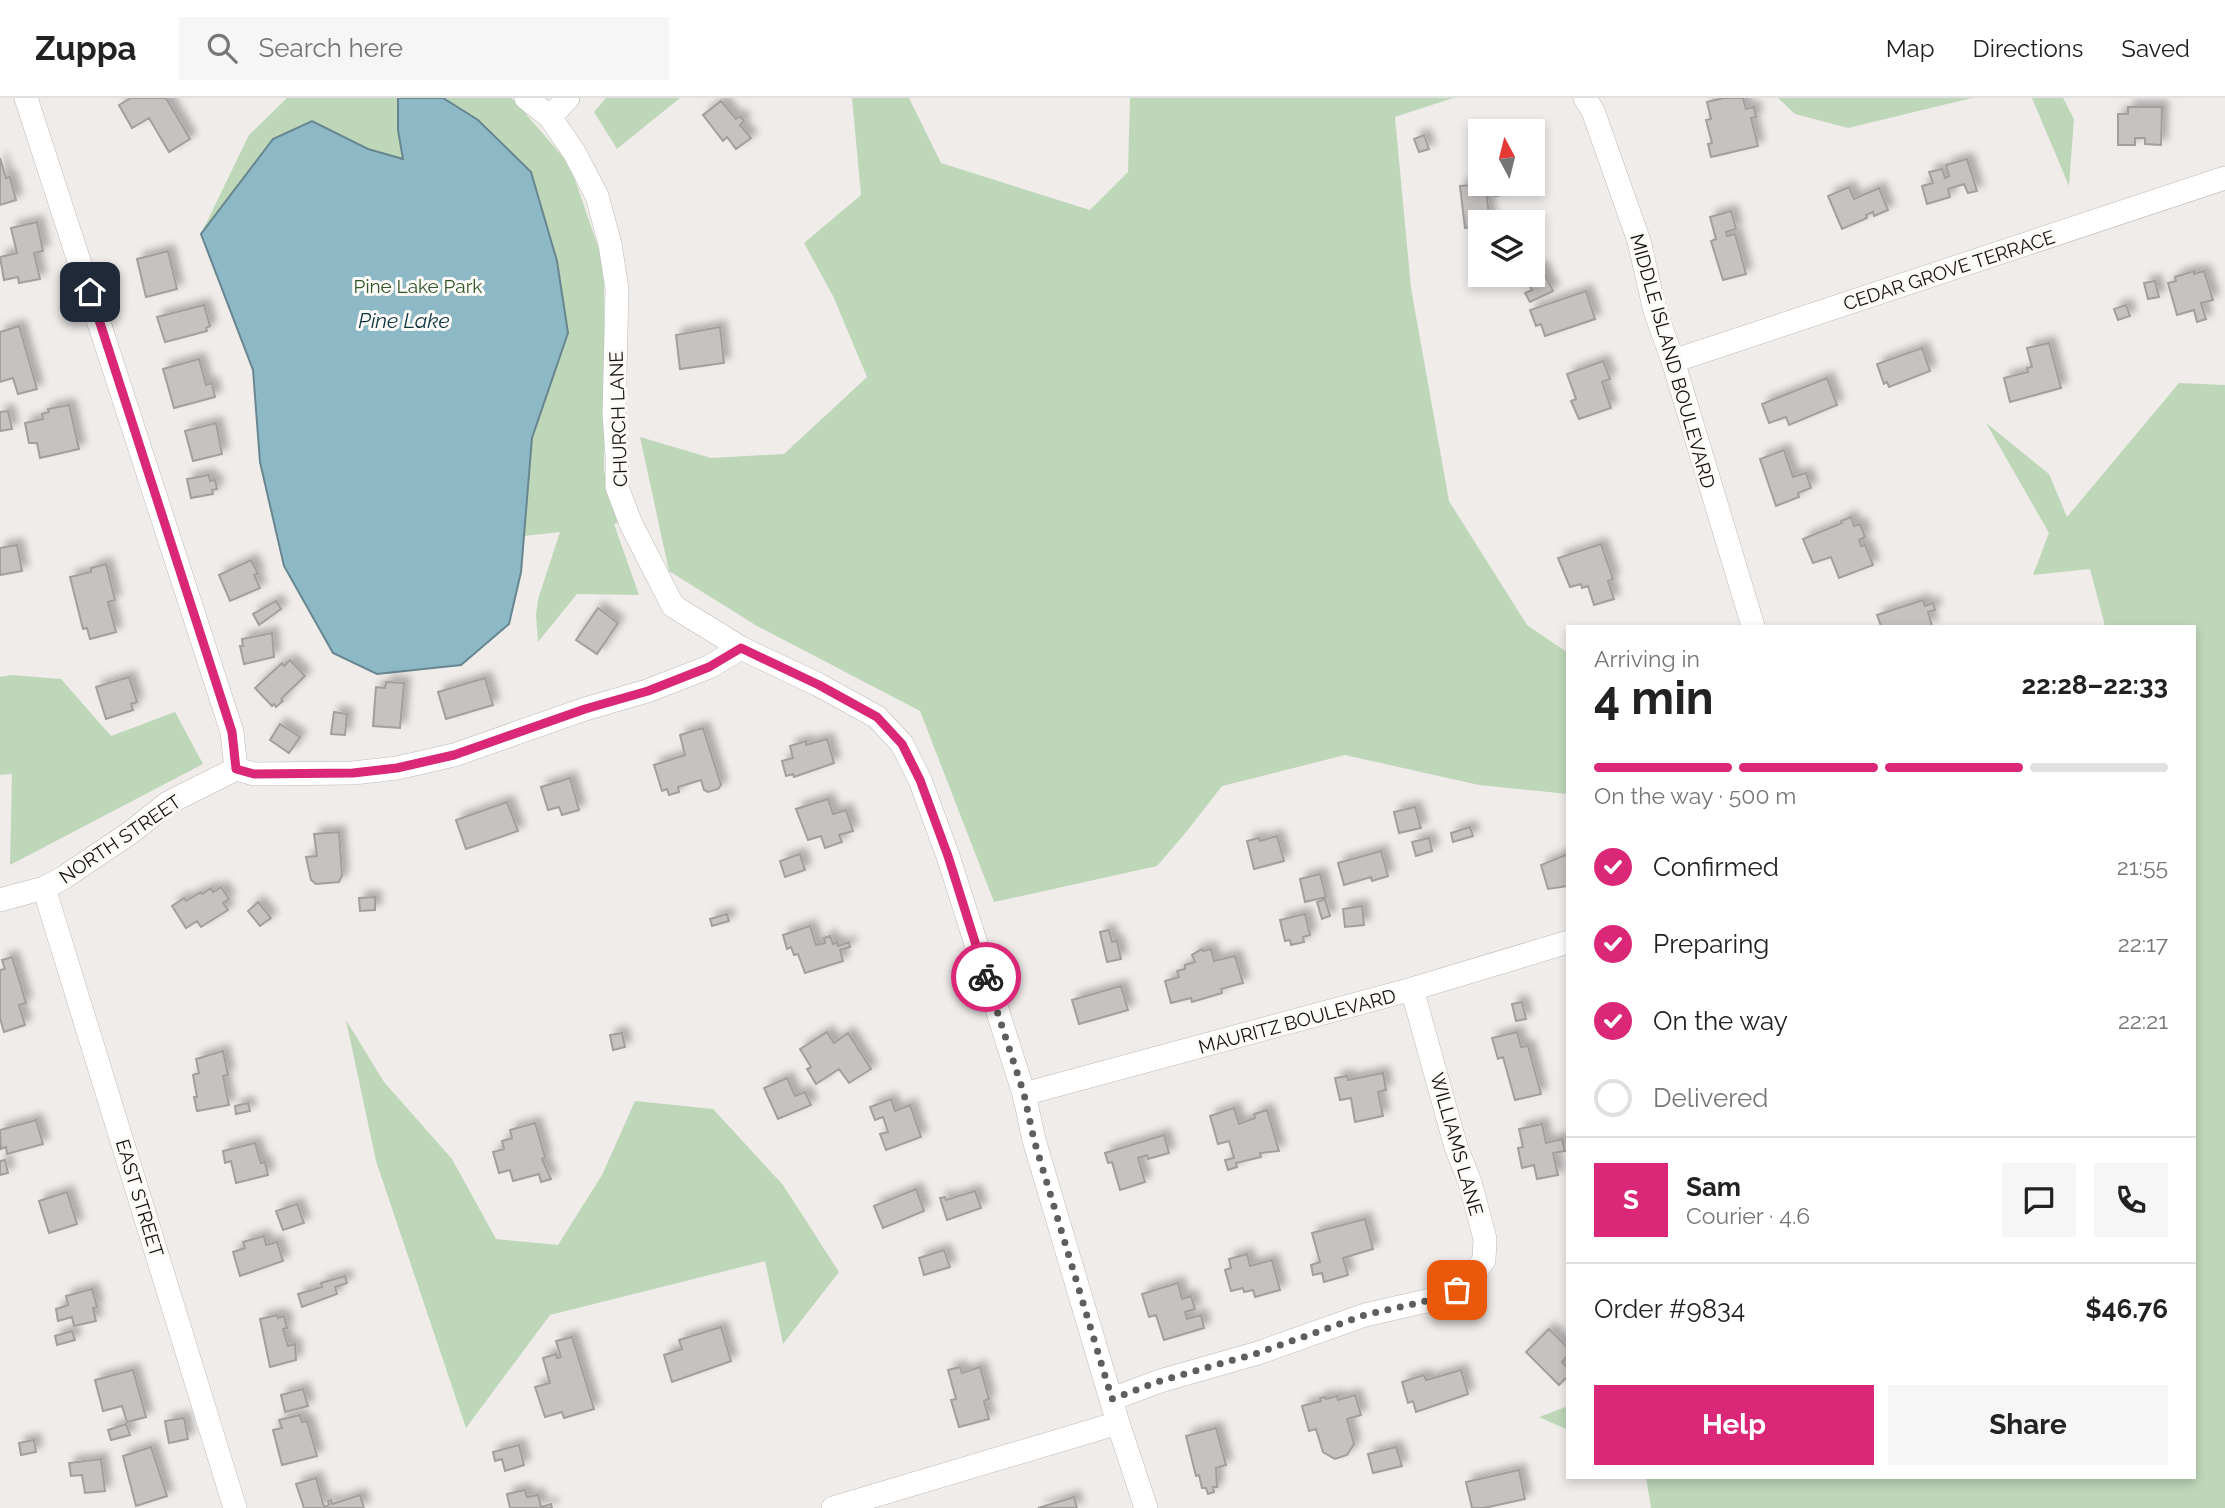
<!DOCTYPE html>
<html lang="en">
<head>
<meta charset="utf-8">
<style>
	body { margin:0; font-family:Raleway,sans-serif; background:#f6f6f6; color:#222; height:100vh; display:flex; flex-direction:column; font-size:26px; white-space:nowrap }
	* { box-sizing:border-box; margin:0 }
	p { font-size:23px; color:#767676 }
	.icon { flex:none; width:38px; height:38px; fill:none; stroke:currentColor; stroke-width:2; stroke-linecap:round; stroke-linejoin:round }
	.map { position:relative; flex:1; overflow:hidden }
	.side { position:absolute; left:1566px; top:527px; width:630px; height:854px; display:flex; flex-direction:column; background:#fff; border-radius:0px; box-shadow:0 4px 10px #0003 }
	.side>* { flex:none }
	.needle { width:46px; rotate:353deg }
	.buttons { position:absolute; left:1468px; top:21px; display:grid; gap:14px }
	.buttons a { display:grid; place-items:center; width:77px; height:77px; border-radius:0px; background:#fff; box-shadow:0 4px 10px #0003; font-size:35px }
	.pin { position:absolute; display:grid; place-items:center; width:60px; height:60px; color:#fff; margin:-30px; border-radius:14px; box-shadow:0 4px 10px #0006 }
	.courier { position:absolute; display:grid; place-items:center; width:70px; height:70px; margin:-35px; border:5px solid #db2777; border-radius:50%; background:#fff; color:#222; box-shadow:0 2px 9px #0007 }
	.head em { font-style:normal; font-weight:700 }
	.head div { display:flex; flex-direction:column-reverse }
	.head { display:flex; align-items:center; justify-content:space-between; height:119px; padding:0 28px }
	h1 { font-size:46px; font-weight:700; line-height:52px }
	.bar { display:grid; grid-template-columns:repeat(4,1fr); gap:10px 7px; align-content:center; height:84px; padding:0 28px }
	.bar i { height:9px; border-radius:5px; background:#e0e0e0 }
	.bar .current { background:#db2777 }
	.bar p { grid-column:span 4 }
	.line { display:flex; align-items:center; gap:18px; padding:0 28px; border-top:2px solid #e0e0e0 }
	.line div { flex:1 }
	.round { display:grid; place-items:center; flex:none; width:74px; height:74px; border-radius:0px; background:#f6f6f6 }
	ol { padding:0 28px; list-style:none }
	li { display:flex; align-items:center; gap:21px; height:77px }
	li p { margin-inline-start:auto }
	li .icon { padding:7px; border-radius:50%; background:#db2777; color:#fff; stroke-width:4 }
	li:last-child { color:#767676 }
	li i { width:38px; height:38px; border:4px solid #e0e0e0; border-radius:50% }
	.button { display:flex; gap:14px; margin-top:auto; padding:14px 28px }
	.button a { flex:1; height:80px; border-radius:0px; background:#db2777; color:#fff; font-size:28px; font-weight:700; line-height:80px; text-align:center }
	.button a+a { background:#f6f6f6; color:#222 }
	header { display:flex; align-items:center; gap:42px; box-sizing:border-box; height:98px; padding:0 35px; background:#fff; border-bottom:2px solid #e0e0e0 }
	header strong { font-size:33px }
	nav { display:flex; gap:38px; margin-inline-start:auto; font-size:24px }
	.search { width:490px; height:63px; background:#f6f6f6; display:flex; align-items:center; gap:18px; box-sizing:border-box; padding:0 24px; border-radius:0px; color:#767676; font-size:26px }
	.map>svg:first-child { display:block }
	.green { fill:#bfd7b9 }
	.water { fill:#8db8c6; stroke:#68868f; stroke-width:2 }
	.building { fill:#c6c2c0; stroke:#a29f9d; stroke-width:2; filter:url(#shadow) }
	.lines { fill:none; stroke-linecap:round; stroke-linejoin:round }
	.minor-casing { stroke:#bdbab7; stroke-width:24 }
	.minor { stroke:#fff; stroke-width:23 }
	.done { stroke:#5f5e5c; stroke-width:7; stroke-dasharray:0 12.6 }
	.route { stroke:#db2777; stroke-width:9 }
	.labels { text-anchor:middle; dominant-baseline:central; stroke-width:6; stroke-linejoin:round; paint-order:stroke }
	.street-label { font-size:19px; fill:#121110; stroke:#fcfaf7 }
	.park-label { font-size:19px; fill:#315529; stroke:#fcfaf7 }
	.water-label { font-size:21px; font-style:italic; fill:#0d3641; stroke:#fcfaf7 }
</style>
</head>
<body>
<header>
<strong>Zuppa</strong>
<div class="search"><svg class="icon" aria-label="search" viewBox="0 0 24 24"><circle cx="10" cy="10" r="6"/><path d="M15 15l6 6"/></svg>Search here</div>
<nav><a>Map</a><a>Directions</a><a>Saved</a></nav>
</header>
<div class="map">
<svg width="2225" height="1410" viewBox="0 0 2225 1410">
	<defs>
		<filter id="shadow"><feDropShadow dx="6" dy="-6" stdDeviation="3.5" flood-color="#0004"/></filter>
	</defs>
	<rect width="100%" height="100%" fill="#efecea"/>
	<!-- green -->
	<path class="green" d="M287 0H512L570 67 604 166V373L618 425 614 426 639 497 577 496 538 544 536 517 538 501 560 434 524 438 509 526 461 567 377 576 333 555 284 468 260 364 253 272 201 136 249 37Z
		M606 0H680L617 51 594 14Z
		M852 0H909L941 65 1090 112 1128 74 1130 0H1453L1395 19 1411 190 1449 403 1527 527 1568 555V696L1479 687 1345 657 1222 688 1187 733 1157 768 994 804 920 613 757 528 669 473 640 339 711 360 784 356 867 279 833 198 804 145 861 97Z
		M1778 0H1972L1848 30 1795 16Z
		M2032 0H2063L2074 21 2069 88Z
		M2179 285 2225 287V1410H1651L1646 1379H2194V528H2105L2090 471 2033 477 2049 435 1986 325 2049 376 2067 419Z
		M12 577 61 581 111 638 175 614 203 666 10 767 12 676 0 677V579Z
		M346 922 384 984 452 1061 496 1141 558 1147 602 1077 635 1003 713 1011 783 1087 839 1174 783 1246 765 1163 550 1217 466 1330 376 1063Z
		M1568 1308V1332L1539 1319Z"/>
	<!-- water -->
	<path class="water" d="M398 0H443L478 22 531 74 557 163 568 235 532 340 521 474 509 526 461 567 377 576 333 555 284 468 260 364 253 272 201 136 273 41 312 23 368 51 403 61 398 32Z"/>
	<!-- building -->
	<path class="building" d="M131 0H166L190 41 169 54 149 20 132 30 119 7Z
		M1724 0H1743L1746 11 1754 9 1756 19 1751 20 1758 48 1711 59 1708 46 1712 45 1706 22 1711 21 1707 4Z
		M721 3 736 21 740 18 744 23 740 27 751 40 736 51 727 39 723 43 703 17Z
		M2128 9H2162L2161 47 2145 46V40H2135V47H2118V16H2128Z
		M1424 37 1429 51 1419 54 1414 41Z
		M0 60 6 80 10 79 16 102 0 107Z
		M1967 61 1977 93 1968 95 1964 86 1948 91 1950 99 1927 106 1922 88 1933 85 1929 74 1942 71 1945 80 1949 78 1946 67Z
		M1485 86 1490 124 1473 126 1474 129 1465 130 1460 88Z
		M1493 86H1522L1523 91 1515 92V95L1495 98Z
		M1849 89 1854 101 1879 90 1888 112 1874 118 1873 114 1866 117 1867 120 1842 131 1828 98Z
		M1731 113 1736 131 1726 134 1727 138 1735 136 1746 176 1723 182 1711 143 1716 141 1710 119Z
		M37 124 43 153 34 155 40 181 19 185 18 179 4 182 0 159 17 155 11 130Z
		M168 153 177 191 146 199 137 161Z
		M1541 169 1553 193 1530 204 1525 195 1532 192 1525 177H1533V173Z
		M2194 173V176L2204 173 2213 202 2201 205 2206 221 2197 224 2194 212 2177 217 2168 185 2176 183 2175 179Z
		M2155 183 2159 199 2148 201 2144 185Z
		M1586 193 1595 221 1545 238 1541 226 1536 228 1530 212Z
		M204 207 210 228 206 230 207 233 165 244 157 219Z
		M2126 207 2130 218 2118 222 2114 211Z
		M19 228 37 291 18 296 13 280 0 284V234Z
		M720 229 724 265 680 271 676 237Z
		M2049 245 2061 290 2010 304 2004 280 2028 274 2027 270 2032 269 2027 250Z
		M1922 250 1930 273 1889 289 1887 284 1884 286 1877 266Z
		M199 261 206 287 212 285 215 299 174 310 163 271Z
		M1603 263 1610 281 1602 284 1611 310 1579 321 1571 303 1576 301 1567 276Z
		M1827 280 1837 307 1789 327 1786 319 1769 325 1762 306Z
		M69 307 79 351 40 360 37 345H29L25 325 43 321 42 316 49 314 48 311Z
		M8 313 12 331 0 333V314Z
		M216 325 222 356 193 363 185 333Z
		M1784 352 1793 379 1806 375 1811 390 1798 395 1799 399 1776 408 1760 361Z
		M209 377 210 383 215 382 217 391 212 392 213 396 191 400 187 381Z
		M1851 419 1854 428 1860 426 1865 439 1859 442 1861 448 1865 447 1873 467 1839 480 1831 459 1813 465 1803 441 1842 425 1841 423Z
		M1601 446 1613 481 1608 483 1614 501 1594 507 1588 488 1582 490 1581 486 1570 489 1558 460Z
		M17 447 22 473 0 477V450Z
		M251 462 258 476 254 477 260 490 230 503 219 477Z
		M106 466 115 502 108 504 116 534 90 541 87 530 83 531 70 479 91 474V470Z
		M1923 502 1925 508 1933 505 1935 512 1928 514 1932 528H1881L1877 517Z
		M276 503 281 511 259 527 253 516Z
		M598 510 618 525 597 556 576 542Z
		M272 535 274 559 244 566 240 548H243L242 541Z
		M290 562 305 578 281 601 283 603 276 609 274 606 272 608 255 590 282 565 284 568Z
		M129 579 137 604 131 606 133 612 106 621 96 589Z
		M485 580 493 607 446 621 438 594Z
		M386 584 404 585 400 630 373 628 376 589 385 590Z
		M334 614 347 616 345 637 331 636Z
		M280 626 300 639 289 655 270 642Z
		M703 630 721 687 718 691 708 694 704 692 701 682 678 689 679 694 669 697 667 691 662 693 654 667 685 657 680 637Z
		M827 641 834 665 794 679 793 676 786 678 782 663 793 660 790 648 806 643V647Z
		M570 680 579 712 562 717 559 709 548 712 541 689Z
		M828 701 833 716 846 712 853 733 839 737 842 744 825 750 821 738 808 742 796 711Z
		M507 704 518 733 466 751 456 722Z
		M1415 709 1421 730 1399 735 1394 714Z
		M1470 729 1473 738 1453 744 1451 735Z
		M339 734 342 777 339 784 316 786 311 782 306 759 317 758 314 736Z
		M1277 738 1284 763 1254 771 1247 743 1259 740 1260 743Z
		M1429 740 1432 753 1416 758 1412 744Z
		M1381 753 1388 778 1372 783 1371 779 1344 787 1338 765Z
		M800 756 805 772 785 779 780 763Z
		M1568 756V788L1548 791 1541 767Z
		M1320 776 1326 799 1305 804 1300 781Z
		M221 789 229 801 223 805 228 812 201 829 197 823 186 830 172 808 184 800 186 803 201 794 202 796 211 790 213 794Z
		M375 799V812L360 813 359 800Z
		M1325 801 1330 818 1322 821 1317 804Z
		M258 804 271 820 260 828 248 813Z
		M1362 808 1364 827 1345 829 1343 811Z
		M727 816 729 823 712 828 710 821Z
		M1305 816 1310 837 1303 839 1304 844 1291 847 1290 842 1285 843 1280 822Z
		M810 828 816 847 825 845 824 840 830 838 833 846 837 844 838 848 849 844 850 849 840 852 843 863 805 875 798 856 794 857 791 849 787 851 783 837Z
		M1109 832 1112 844 1117 843 1121 861 1107 864 1100 834Z
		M1202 851 1203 853 1211 851 1214 863 1235 858 1243 885 1221 891 1222 895 1192 904 1191 900 1171 905 1165 883 1179 879 1177 873 1185 871V867L1195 864 1192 857Z
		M12 859 26 905 19 907 25 927 4 934 0 920V872L5 871 2 862Z
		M1121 888 1128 912 1079 926 1072 902Z
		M1522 904 1526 921 1516 923 1512 906Z
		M827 934 834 945 848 935 871 971 849 985 839 971 816 986 807 971 811 969 800 951Z
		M1517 934 1521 949 1528 948 1541 996 1515 1002 1503 959 1498 961 1492 940Z
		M622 935 625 949 613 952 610 937Z
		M223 953 228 977 223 978 229 1007 197 1013 194 999H197L193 977 199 975 196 961Z
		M1383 975 1386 992 1378 994 1383 1018 1355 1024 1351 1000 1340 1002 1335 980 1347 978 1348 982Z
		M787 980 795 998 805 994 811 1007 778 1021 764 990Z
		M891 1001 895 1013 910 1007 921 1039 886 1052 880 1036 888 1034 883 1019 875 1022 870 1009Z
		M248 1005 250 1013 236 1016 235 1008Z
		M1234 1010 1239 1026 1255 1020 1254 1016 1267 1012 1279 1053 1260 1055 1261 1059 1236 1065 1237 1069 1228 1072 1225 1062 1234 1060 1229 1043 1218 1046 1210 1018Z
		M36 1022 43 1046 7 1056 6 1049 1 1051 0 1032Z
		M535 1025 545 1059 542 1061 551 1081 541 1084 539 1076 513 1083 510 1072 499 1075 493 1054 504 1051 502 1043 512 1040 510 1032Z
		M1542 1026 1546 1045 1562 1041 1565 1053 1553 1055 1558 1077 1537 1081 1534 1067 1522 1070 1518 1050 1523 1049 1519 1031Z
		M1164 1037 1169 1055 1148 1061 1147 1057 1138 1060 1145 1084 1120 1092 1112 1064 1108 1065 1105 1055Z
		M255 1045 261 1065 265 1064 268 1077 236 1085 231 1063 225 1065 223 1053Z
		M5 1062 8 1075 0 1077V1063Z
		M916 1091 924 1113 883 1130 874 1108Z
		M975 1093 981 1110 947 1122 940 1100 945 1099 946 1102Z
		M67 1094 77 1126 49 1135 39 1103Z
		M297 1106 304 1125 283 1132 276 1113Z
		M1365 1121 1373 1151 1343 1160 1348 1177 1324 1184 1322 1175 1313 1177 1311 1167 1320 1164 1312 1135Z
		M264 1138 266 1147 277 1144 283 1163 240 1178 233 1154 245 1150 243 1144Z
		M944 1152 950 1169 924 1177 919 1160Z
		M1247 1156 1250 1168 1272 1162 1280 1192 1255 1199 1253 1192 1244 1194 1243 1190 1231 1193 1225 1172 1231 1170 1229 1161Z
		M345 1178 347 1185 335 1189 337 1196 302 1209 298 1196 322 1189 321 1185Z
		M1178 1185 1182 1201 1191 1198 1195 1211 1185 1214 1187 1221 1201 1217 1204 1230 1164 1242 1156 1217 1149 1219 1142 1196Z
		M92 1191 97 1209 93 1210 96 1223 74 1228 72 1219 58 1223 56 1211 68 1207 66 1198Z
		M277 1217 278 1220 284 1218 287 1230 283 1231 288 1248 295 1246 296 1262 270 1269 260 1221Z
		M721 1229 731 1263 672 1284 664 1257 682 1251 679 1242Z
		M1549 1231 1568 1250V1257L1562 1264 1568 1270V1278L1559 1287 1526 1254Z
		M72 1233 75 1242 57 1247 55 1238Z
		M572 1239 594 1311 564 1320 562 1314 545 1319 535 1289 550 1285 543 1260 556 1256 557 1260 561 1259 556 1243Z
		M960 1269 962 1275 980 1269 989 1301 984 1303 989 1321 959 1329 951 1302 956 1301 948 1272Z
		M133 1272 146 1319 127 1324 122 1308 103 1313 95 1282Z
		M1461 1272 1468 1296 1416 1314 1413 1303 1408 1305 1402 1284 1424 1277 1426 1282Z
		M303 1291 308 1308 285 1314 281 1297Z
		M1355 1297 1361 1317 1347 1321 1354 1346 1347 1357 1335 1361 1323 1354 1316 1331 1309 1333 1302 1308 1321 1303 1320 1300 1325 1299 1326 1301 1337 1298 1338 1302Z
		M300 1317 302 1324 307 1323 317 1358 282 1367 273 1332 282 1330 279 1322Z
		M184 1320 188 1341 169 1345 165 1323Z
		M126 1326 130 1337 111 1342 108 1332Z
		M1216 1330 1226 1367 1216 1370 1217 1389H1213L1214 1394 1208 1396 1206 1390H1202L1199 1377 1196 1378 1186 1338Z
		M34 1342 36 1354 21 1357 19 1345Z
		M519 1347 524 1367 505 1373 502 1361 495 1363 493 1354Z
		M151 1349 167 1398 136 1408 123 1358Z
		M1396 1349 1402 1368 1373 1375 1368 1356Z
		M101 1361 105 1393 85 1395 82 1377 71 1378 69 1365Z
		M1519 1372 1525 1401 1484 1410H1472L1466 1384Z
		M316 1380 324 1409 329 1407 328 1403 331 1402 332 1406 360 1397 364 1410H304L296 1386Z
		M525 1392 527 1399 538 1397 541 1409 551 1406 552 1410H510L507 1396Z
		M1074 1399 1077 1410H1038Z"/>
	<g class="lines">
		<defs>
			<path id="minor" d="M26 0 232 634 236 671
				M526 0 550 19 574 54 597 98 610 146 617 191 614 316 617 358V389L631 426 673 508 741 550 819 587 877 619 902 646 920 682 948 758 1024 996 1034 1042 1118 1325 1146 1410
				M1585 0 1593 13 1639 143 1655 213 1673 263 1753 528
				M550 19 568 0
				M1673 263 2225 80
				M236 671 254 676 353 675 397 670 454 657 585 611 647 593 709 569 741 550
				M44 790 235 1410
				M0 802 44 790 63 780 130 735 168 705 236 671
				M1024 996 1412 891 1568 844
				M1112 1301 1160 1283 1258 1255 1365 1217 1448 1198 1469 1183 1484 1162 1485 1141 1470 1084 1456 1049 1412 891
				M833 1410 1118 1325"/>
		</defs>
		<!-- minor casing -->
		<use href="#minor" class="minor-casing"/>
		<!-- minor -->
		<use href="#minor" class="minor"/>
	</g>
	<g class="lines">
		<!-- done -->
		<path class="done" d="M986 879 1024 996 1034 1042 1112 1301 1160 1283 1258 1255 1365 1217 1448 1198 1457 1192"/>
		<!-- route -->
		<path class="route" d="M90 194 232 634 236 671 254 676 353 675 397 670 454 657 585 611 648 593 709 569 741 550 819 587 877 619 902 646 920 682 948 758 986 879"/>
	</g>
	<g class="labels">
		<!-- street labels -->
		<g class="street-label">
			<text transform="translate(1949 172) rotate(-18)">CEDAR GROVE TERRACE</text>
			<text transform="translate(1673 263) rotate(74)">MIDDLE ISLAND BOULEVARD</text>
			<text transform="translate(618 321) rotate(-92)">CHURCH LANE</text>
			<text transform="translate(120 741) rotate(-34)">NORTH STREET</text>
			<text transform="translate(1297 923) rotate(-15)">MAURITZ BOULEVARD</text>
			<text transform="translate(1457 1046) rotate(74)">WILLIAMS LANE</text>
			<text transform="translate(140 1100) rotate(73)">EAST STREET</text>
		</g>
		<!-- park labels -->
		<g class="park-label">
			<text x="418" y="188">Pine Lake Park</text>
		</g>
		<!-- water labels -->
		<g class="water-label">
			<text x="404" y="222">Pine Lake</text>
		</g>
	</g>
</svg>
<div class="buttons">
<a><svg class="needle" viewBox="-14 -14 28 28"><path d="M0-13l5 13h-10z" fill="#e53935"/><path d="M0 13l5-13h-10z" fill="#767676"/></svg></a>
<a><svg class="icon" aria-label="layers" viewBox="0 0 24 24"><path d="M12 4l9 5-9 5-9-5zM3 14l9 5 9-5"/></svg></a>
</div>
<div class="pin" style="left:1457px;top:1192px;background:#ea580c"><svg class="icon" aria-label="bag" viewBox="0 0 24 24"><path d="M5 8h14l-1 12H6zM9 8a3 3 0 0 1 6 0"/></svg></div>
<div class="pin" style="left:90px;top:194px;background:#1f2937"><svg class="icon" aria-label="home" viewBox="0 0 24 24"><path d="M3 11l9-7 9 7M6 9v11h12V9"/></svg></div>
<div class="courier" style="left:986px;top:879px"><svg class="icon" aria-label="bike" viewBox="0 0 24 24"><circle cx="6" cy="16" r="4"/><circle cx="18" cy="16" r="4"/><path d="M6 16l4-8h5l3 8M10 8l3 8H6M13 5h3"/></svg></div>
<section class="side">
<div class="head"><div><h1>4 min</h1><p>Arriving in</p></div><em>22:28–22:33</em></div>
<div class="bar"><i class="current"></i><i class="current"></i><i class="current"></i><i></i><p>On the way · 500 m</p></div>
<ol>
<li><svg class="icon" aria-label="check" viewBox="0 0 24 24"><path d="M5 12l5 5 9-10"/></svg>Confirmed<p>21:55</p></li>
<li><svg class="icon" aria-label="check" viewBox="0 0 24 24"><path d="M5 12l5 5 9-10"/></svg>Preparing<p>22:17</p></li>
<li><svg class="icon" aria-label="check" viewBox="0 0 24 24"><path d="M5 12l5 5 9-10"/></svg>On the way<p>22:21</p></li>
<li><i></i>Delivered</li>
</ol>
<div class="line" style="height:126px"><b class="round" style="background:#db2777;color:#fff">S</b><div><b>Sam</b><p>Courier · 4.6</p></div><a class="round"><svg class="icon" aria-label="chat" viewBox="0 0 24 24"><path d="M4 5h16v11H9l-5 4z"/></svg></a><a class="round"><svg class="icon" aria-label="phone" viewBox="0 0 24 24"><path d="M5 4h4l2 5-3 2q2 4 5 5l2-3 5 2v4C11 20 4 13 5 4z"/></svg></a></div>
<div class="line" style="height:91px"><div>Order #9834</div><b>$46.76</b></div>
<div class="button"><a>Help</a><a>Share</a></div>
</section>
</div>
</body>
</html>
